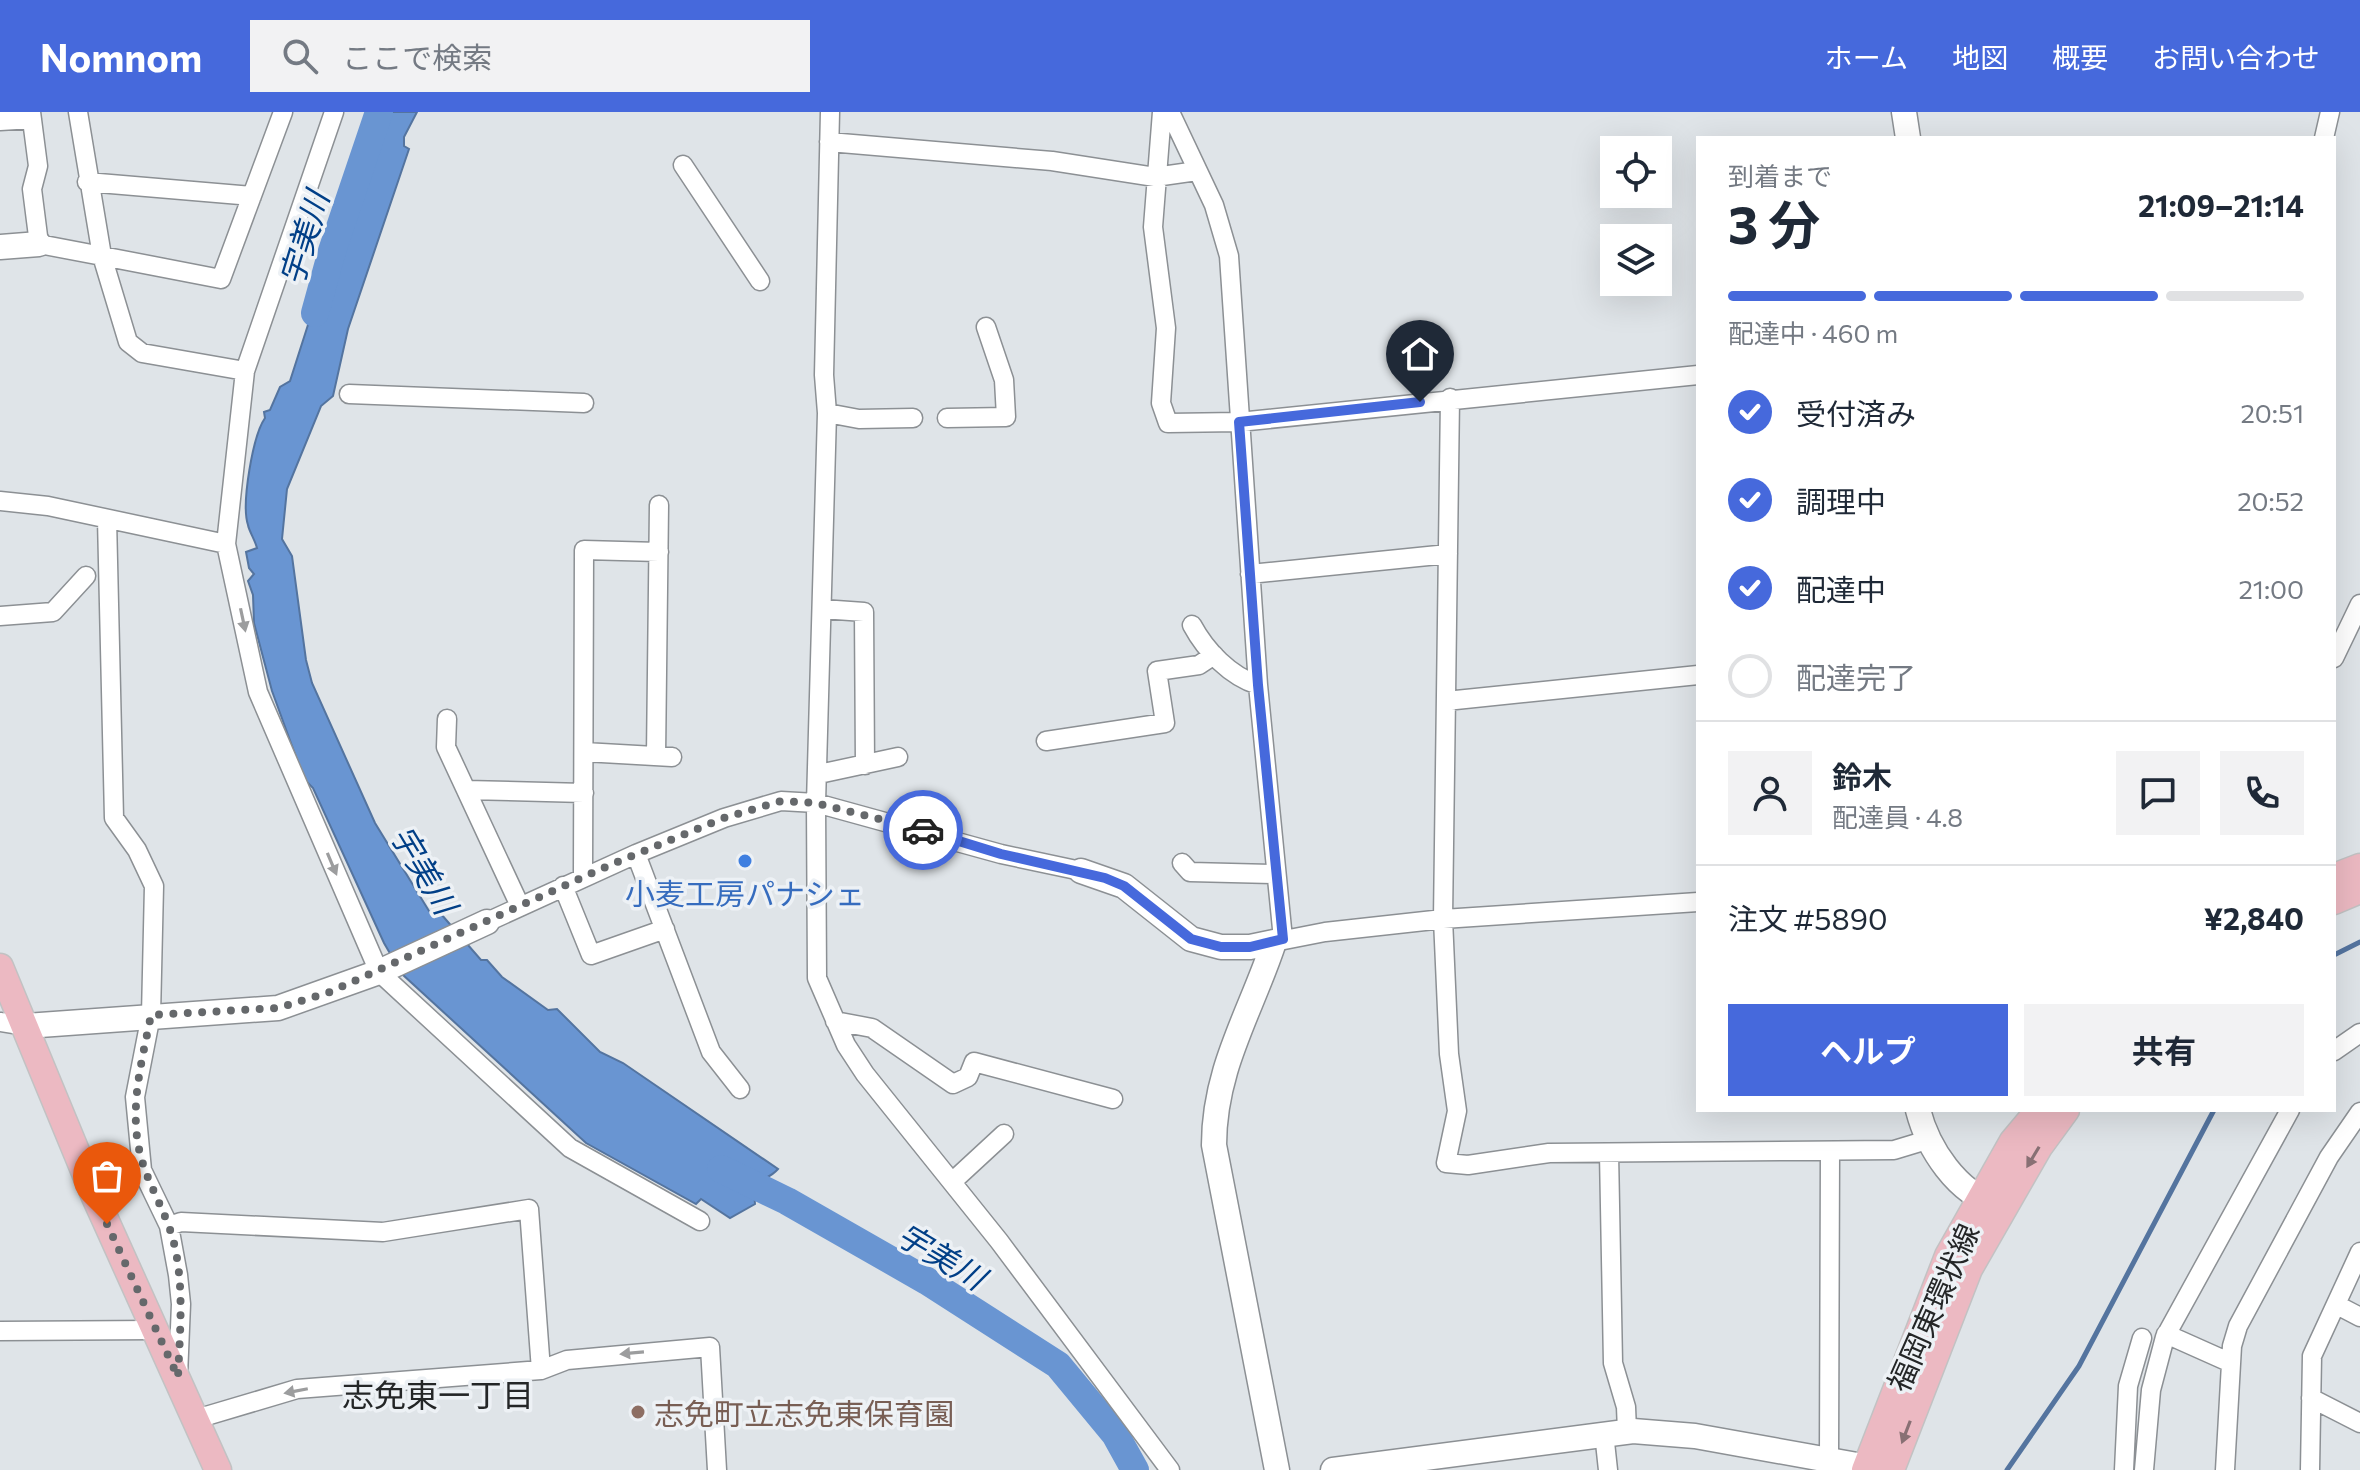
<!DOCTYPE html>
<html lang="ja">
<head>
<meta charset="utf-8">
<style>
	body { margin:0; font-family:Commissioner,"Noto Sans JP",sans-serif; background:#f2f2f3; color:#1f2937; height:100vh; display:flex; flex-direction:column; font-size:30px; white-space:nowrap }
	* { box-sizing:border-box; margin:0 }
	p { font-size:26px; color:#747a83 }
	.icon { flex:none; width:44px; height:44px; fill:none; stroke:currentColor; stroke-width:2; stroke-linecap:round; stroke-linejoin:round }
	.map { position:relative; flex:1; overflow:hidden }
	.sheet { position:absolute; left:1696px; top:24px; width:640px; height:976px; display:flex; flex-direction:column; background:#fff; border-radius:0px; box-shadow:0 8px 32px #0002 }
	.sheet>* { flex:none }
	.controls { position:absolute; left:1600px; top:24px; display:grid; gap:16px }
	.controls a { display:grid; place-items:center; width:72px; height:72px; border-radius:0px; background:#fff; box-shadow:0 8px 32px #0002; font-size:40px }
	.pin { position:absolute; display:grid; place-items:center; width:68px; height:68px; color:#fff; margin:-82px -34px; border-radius:50% 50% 50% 0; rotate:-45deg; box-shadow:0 0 8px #0007 }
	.pin .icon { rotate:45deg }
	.courier { position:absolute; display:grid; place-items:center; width:80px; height:80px; margin:-40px; border:6px solid #4669dc; border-radius:50%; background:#fff; color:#222; box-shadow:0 2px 10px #0007 }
	.summary em { font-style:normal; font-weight:700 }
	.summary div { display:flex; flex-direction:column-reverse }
	.summary { display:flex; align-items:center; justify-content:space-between; height:136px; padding:0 32px }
	h1 { font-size:52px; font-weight:700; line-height:60px }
	.bar { display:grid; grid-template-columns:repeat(4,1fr); gap:12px 8px; align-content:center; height:96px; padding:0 32px }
	.bar i { height:10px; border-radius:6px; background:#e0e1e3 }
	.bar .on { background:#4669dc }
	.bar p { grid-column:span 4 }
	.line { display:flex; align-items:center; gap:20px; padding:0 32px; border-top:2px solid #e0e1e3 }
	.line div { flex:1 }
	.round { display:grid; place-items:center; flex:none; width:84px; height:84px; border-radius:0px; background:#f2f2f3 }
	ol { padding:0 32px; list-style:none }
	li { display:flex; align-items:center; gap:24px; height:88px }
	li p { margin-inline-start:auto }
	li .icon { padding:8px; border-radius:50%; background:#4669dc; color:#fff; stroke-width:4 }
	li:last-child { color:#747a83 }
	li i { width:44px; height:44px; border:4px solid #e0e1e3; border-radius:50% }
	.primary-button { display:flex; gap:16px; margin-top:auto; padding:16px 32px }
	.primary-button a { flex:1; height:92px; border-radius:0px; background:#4669dc; color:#fff; font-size:32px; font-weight:700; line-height:92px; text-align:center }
	.primary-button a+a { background:#f2f2f3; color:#1f2937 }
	header { display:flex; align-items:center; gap:48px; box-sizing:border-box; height:112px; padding:0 40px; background:#4669dc; color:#fff }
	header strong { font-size:38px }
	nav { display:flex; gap:44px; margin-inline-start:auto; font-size:28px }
	.search { width:560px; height:72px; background:#f2f2f3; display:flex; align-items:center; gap:20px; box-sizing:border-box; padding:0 28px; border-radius:0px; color:#747a83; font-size:30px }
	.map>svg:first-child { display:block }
	.water { fill:#6995d2; stroke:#54749f; stroke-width:2 }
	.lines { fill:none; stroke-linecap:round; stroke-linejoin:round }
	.stream { stroke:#54749f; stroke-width:5 }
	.river { stroke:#6995d2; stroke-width:28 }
	.street-casing { stroke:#8c9094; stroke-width:21 }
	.secondary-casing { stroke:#8c9094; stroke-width:27 }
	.primary-casing { stroke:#c2c2c3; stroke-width:29 }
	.street { stroke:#fff; stroke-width:18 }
	.secondary { stroke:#fff; stroke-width:24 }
	.primary { stroke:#ecb9c2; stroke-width:26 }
	.oneway { fill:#9c9d9e }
	.oneway2 { fill:#887074 }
	.done { stroke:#65686b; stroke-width:8; stroke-dasharray:0 14.4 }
	.route { stroke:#4669dc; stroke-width:10 }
	.shop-dot { fill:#3f7fe0; stroke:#edf1f5; stroke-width:3 }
	.education-dot { fill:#8d6e63; stroke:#edf1f5; stroke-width:3 }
	.labels { text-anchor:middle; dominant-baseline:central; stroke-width:7; stroke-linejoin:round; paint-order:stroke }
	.shop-label { font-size:30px; fill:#366cbe; stroke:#edf1f5 }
	.street-label { font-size:30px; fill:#242627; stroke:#edf1f5 }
	.education-label { font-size:30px; fill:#785e54; stroke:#edf1f5; text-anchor:start }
	.water-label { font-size:32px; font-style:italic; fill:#013f87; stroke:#edf1f5 }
	.neighbourhood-label { font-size:32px; fill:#242627; stroke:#edf1f5 }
</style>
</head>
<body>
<header>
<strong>Nomnom</strong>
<div class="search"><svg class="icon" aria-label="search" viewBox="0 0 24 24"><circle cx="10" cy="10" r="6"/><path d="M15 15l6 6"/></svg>ここで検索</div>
<nav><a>ホーム</a><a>地図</a><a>概要</a><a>お問い合わせ</a></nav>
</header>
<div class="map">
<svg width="2360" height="1358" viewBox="0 0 2360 1358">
	<rect width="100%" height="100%" fill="#dfe4e8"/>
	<!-- water -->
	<path class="water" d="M389 0H417L404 25V34L409 37 348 217 333 284 321 294 287 377 282 427 292 444 306 548 312 571 375 711 429 799 441 802 481 848H487L502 865 548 898 557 897 600 940 623 951 778 1057C765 1072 752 1062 755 1092L730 1106 701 1087 696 1092 586 1031 402 862 384 831 313 676 304 667 272 579 254 511 253 483 248 469 254 462 249 456 246 440 257 436C255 428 249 419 248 413 241 392 253 323 265 306L264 300 270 298 280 275 290 269 314 194Z"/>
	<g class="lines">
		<!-- stream -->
		<path class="stream" d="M2334 843 2360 830
			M2007 1358 2079 1254 2214 998"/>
		<!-- river -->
		<path class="river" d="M315 201 332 139 379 0
			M721 1057 787 1089 927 1169 1058 1253 1115 1322 1135 1358"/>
		<defs>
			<path id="street" d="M31 0 38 54 32 77 39 132 102 144 128 230 142 241 245 259
				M78 0 102 144 221 167 283 0
				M334 0 245 259 226 432 258 580 379 860 570 1036 700 1109
				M830 0 824 263 827 301 816 691 817 866 846 933 865 962 999 1129 1170 1358
				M1162 0 1153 115 1166 216 1161 291 1168 311 1239 310 1698 263
				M1170 0 1214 93 1229 144 1258 573 1283 827
				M0 9 32 7
				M2324 26 2330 0
				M829 30 1052 49 1155 65 1197 59
				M683 53 760 169
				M87 70 252 84
				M349 282 584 291
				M1450 286 1443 807 1449 942 1457 999 1446 1051 1468 1053 1549 1041 1894 1038 1927 1028
				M827 301 859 307 913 306
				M947 306 1006 305 1004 268 986 215
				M0 389 48 394 226 432
				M107 407 114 706 137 738 154 774 151 903 135 985 142 1058 169 1114 178 1163 181 1192 178 1264
				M1250 462 1448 442
				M822 497 864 500 865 653
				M0 504 53 500 86 464
				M1192 513C1206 539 1230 564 1258 573
				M2334 546 2360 492
				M1446 589 1698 563
				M447 607 446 635 520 794
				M1046 629 1165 611 1157 559 1199 553 1214 543
				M584 640 672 645
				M656 644 659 393
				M819 662 898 645
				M466 678 584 681
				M636 742 711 940 740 977
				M1182 751 1190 760 1276 762
				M583 764 584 438 659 440
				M563 774 591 843 665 817
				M487 810 636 742 724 706 781 689 816 691 1001 742 1081 759
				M1274 830 1325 820 1443 807 1698 790
				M835 909 872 916 953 972 968 965 974 950 1113 987
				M0 910 26 914
				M2334 939 2360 921
				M1609 1041 1613 1251 1626 1295 1627 1319
				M952 1070 1004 1022
				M169 1114 181 1110 383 1120 529 1097 541 1258
				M2337 1193 2360 1205
				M0 1219 155 1218
				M2166 1222 2231 1251
				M2311 1286 2360 1311
				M196 1307 297 1277 541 1258 567 1248 710 1235 717 1358
				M1604 1321 1608 1358
				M1829 1347 1830 1039
				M2124 1358 2128 1274 2142 1226
				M2144 1358 2151 1278 2165 1225 2290 998
				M2225 1358 2232 1234 2238 1214 2329 1045 2360 1000
				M2310 1358 2312 1244 2360 1140"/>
			<path id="secondary" d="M1904 0 1908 26
				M0 135 39 132
				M1081 759 1124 774 1191 827 1221 835H1250L1274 830
				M1274 830C1251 900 1214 956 1214 1033L1277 1358
				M26 914 278 896 379 860 487 810
				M1918 998C1928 1037 1957 1081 1997 1093
				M1333 1358 1633 1319 1695 1324 1885 1358"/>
			<path id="primary" d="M2334 765 2360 755
				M2334 789 2360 778
				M0 855 95 1085 218 1358
				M1865 1358 1948 1144 2013 1029 2039 998
				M1891 1358 1969 1157 2039 1035 2066 998"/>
		</defs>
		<!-- street casing -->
		<use href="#street" class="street-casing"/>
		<!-- secondary casing -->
		<use href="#secondary" class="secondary-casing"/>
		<!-- primary casing -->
		<use href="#primary" class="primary-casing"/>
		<!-- street -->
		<use href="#street" class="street"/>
		<!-- secondary -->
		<use href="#secondary" class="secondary"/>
		<!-- primary -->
		<use href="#primary" class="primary"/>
	</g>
	<!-- one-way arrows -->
	<defs><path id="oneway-solid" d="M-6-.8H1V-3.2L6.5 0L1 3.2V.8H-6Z" transform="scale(2)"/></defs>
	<g class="oneway">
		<use href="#oneway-solid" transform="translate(243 508) rotate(78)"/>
		<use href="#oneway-solid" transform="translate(332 752) rotate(67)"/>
		<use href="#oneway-solid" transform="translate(632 1241) rotate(175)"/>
		<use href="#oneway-solid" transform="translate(296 1279) rotate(169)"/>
	</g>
	<g class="oneway2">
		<use href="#oneway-solid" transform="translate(2033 1045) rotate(121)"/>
		<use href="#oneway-solid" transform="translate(1906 1320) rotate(111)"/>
	</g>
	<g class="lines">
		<!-- done -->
		<path class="done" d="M107 1112 178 1265C180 1216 186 1159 168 1112 156 1081 141 1058 137 1025 132 983 143 944 151 903L278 896 330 880 610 753 724 706 781 689 816 691 923 718"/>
		<!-- route -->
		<path class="route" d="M923 718 1001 742 1105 766 1124 774 1191 827 1221 835H1250L1283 827 1258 573 1239 310 1420 290"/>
	</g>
	<!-- markers -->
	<circle class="shop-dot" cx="745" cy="749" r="8"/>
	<circle class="education-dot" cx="638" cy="1300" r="8"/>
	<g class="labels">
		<!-- shop labels -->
		<g class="shop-label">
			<text x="745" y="780">小麦工房パナシェ</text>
		</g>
		<!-- street labels -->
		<g class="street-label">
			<text transform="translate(1932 1195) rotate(-66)">福岡東環状線</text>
		</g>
		<!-- education labels -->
		<g class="education-label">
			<text x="654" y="1300">志免町立志免東保育園</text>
		</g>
		<!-- water labels -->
		<g class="water-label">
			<text transform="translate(303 126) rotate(-73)">宇美川</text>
			<text transform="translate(425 757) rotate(59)">宇美川</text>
			<text transform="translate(942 1143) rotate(31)">宇美川</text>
		</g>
		<!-- neighbourhood labels -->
		<g class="neighbourhood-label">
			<text x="438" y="1282">志免東一丁目</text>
		</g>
	</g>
</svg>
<div class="controls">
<a><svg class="icon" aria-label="locate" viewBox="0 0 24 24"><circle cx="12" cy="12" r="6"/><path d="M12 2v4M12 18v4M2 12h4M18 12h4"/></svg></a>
<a><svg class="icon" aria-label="layers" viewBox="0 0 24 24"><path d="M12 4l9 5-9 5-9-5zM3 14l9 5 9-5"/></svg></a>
</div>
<div class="pin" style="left:107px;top:1112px;background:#ea580c"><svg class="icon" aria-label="bag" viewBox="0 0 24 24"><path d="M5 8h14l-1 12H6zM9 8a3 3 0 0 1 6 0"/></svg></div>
<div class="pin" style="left:1420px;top:290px;background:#1f2937"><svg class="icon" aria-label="home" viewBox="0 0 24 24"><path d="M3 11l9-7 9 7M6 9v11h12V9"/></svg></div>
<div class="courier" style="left:923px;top:718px"><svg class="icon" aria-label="car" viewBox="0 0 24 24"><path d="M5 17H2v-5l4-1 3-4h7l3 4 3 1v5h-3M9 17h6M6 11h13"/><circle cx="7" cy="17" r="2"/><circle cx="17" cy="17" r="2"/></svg></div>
<section class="sheet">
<div class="summary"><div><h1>3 分</h1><p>到着まで</p></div><em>21:09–21:14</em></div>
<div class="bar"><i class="on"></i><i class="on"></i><i class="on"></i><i></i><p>配達中 · 460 m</p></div>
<ol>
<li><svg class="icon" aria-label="check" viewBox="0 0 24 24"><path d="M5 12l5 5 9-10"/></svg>受付済み<p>20:51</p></li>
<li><svg class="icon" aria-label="check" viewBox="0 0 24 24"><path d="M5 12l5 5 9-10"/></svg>調理中<p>20:52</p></li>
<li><svg class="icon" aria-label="check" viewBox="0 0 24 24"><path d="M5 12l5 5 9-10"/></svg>配達中<p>21:00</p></li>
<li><i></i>配達完了</li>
</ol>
<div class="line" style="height:144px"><a class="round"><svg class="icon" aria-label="person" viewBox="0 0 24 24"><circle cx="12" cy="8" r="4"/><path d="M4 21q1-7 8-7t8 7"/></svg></a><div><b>鈴木</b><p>配達員 · 4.8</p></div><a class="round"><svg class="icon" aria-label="chat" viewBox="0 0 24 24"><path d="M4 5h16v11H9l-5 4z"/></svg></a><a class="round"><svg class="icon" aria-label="phone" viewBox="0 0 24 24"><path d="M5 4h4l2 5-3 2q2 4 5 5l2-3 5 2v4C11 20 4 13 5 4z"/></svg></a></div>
<div class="line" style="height:104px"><div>注文 #5890</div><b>¥2,840</b></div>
<div class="primary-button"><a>ヘルプ</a><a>共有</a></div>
</section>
</div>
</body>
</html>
